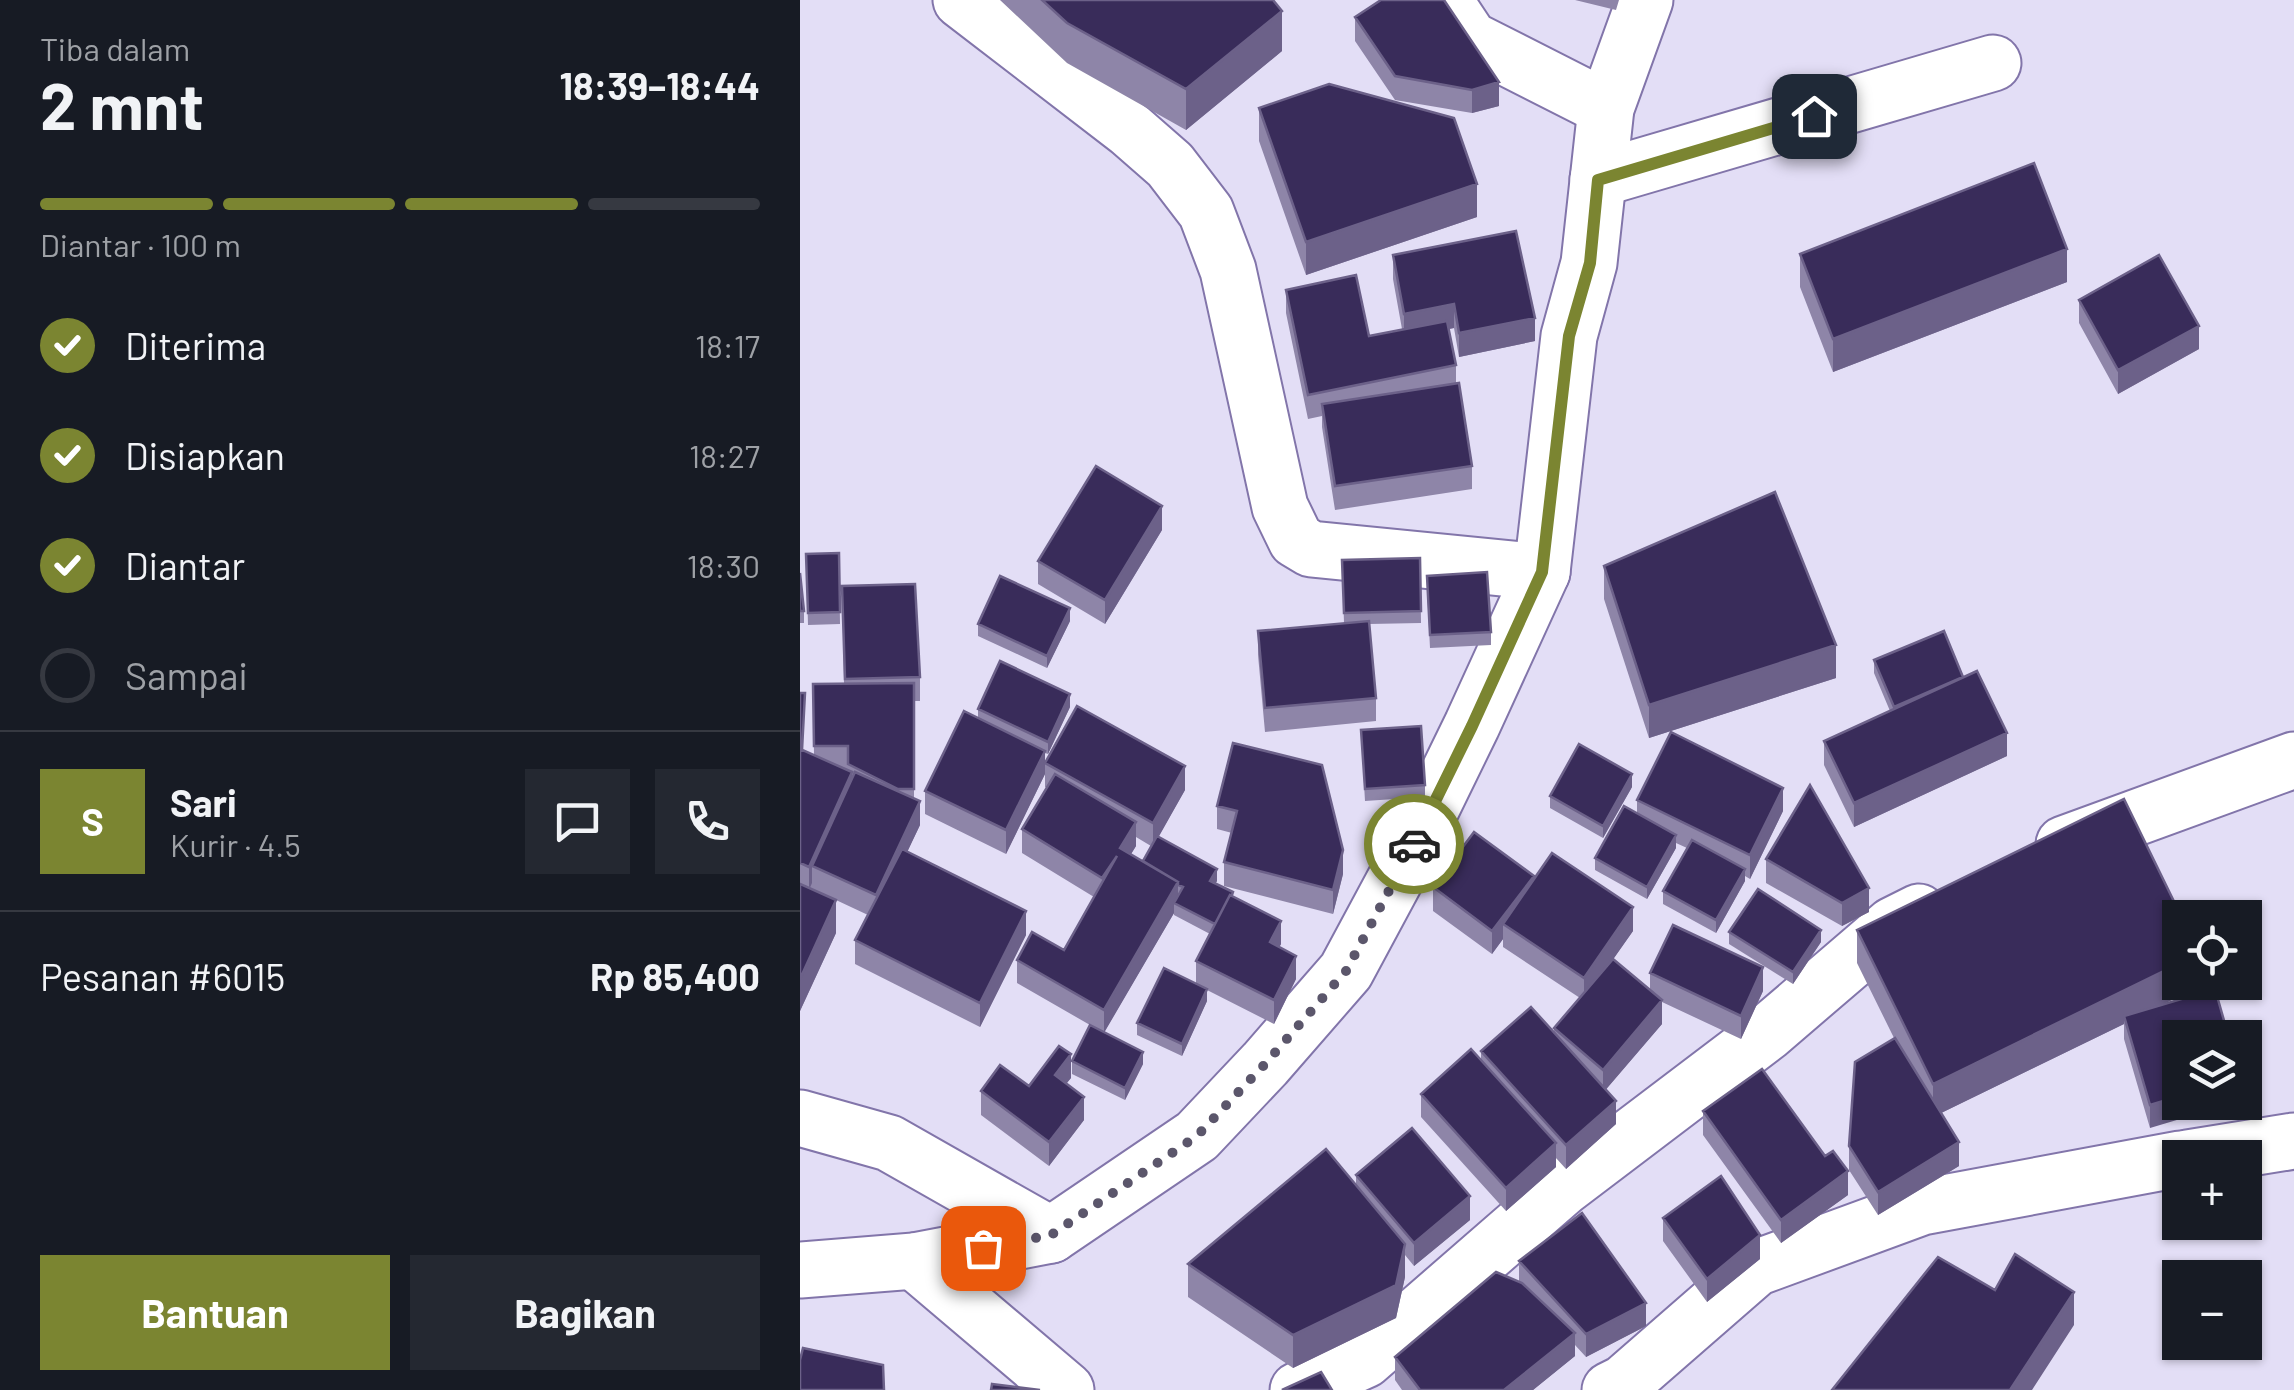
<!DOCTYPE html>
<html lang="id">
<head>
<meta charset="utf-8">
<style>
	body { margin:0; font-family:Barlow,sans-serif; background:#242831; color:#f1f3f6; height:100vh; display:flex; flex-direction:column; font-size:38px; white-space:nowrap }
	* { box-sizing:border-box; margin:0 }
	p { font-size:32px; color:#9ea1a6 }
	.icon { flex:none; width:55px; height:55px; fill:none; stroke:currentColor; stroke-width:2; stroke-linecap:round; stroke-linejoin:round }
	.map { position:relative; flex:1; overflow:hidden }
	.side { display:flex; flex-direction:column; background:#171b24; width:800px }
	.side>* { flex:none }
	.fabs { position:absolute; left:1362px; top:900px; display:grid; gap:20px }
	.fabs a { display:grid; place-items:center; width:100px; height:100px; border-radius:0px; background:#171b24; box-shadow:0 2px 8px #0004; font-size:50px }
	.pin { position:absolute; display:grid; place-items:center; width:85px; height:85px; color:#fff; margin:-42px; border-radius:20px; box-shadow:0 5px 15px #0006 }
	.courier { position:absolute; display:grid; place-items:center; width:100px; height:100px; margin:-50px; border:8px solid #7b8531; border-radius:50%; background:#fff; color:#222; box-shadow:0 2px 12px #0007 }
	.summary em { font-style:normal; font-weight:700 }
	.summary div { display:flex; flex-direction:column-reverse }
	.summary { display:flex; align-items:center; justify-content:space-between; height:170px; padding:0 40px }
	h1 { font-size:65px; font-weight:700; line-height:75px }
	.bar { display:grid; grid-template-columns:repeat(4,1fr); gap:15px 10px; align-content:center; height:120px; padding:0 40px }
	.bar i { height:12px; border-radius:8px; background:#363941 }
	.bar .selected { background:#7b8531 }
	.bar p { grid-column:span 4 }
	.line { display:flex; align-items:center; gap:25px; padding:0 40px; border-top:2px solid #363941 }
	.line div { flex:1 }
	.round { display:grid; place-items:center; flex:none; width:105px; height:105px; border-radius:0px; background:#242831 }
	ol { padding:0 40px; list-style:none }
	li { display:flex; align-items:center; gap:30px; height:110px }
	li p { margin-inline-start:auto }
	li .icon { padding:10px; border-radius:50%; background:#7b8531; color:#fff; stroke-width:4 }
	li:last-child { color:#9ea1a6 }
	li i { width:55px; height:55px; border:5px solid #363941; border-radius:50% }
	.cta { display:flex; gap:20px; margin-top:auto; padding:20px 40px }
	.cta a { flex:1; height:115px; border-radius:0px; background:#7b8531; color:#fff; font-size:40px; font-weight:700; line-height:115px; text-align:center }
	.cta a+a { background:#242831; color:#f1f3f6 }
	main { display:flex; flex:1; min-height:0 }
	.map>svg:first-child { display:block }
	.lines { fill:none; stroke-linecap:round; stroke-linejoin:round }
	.minor-casing { stroke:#8275aa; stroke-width:59 }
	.highway-casing { stroke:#8275aa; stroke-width:59 }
	.minor { stroke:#fff; stroke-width:55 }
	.highway { stroke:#fff; stroke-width:55 }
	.wall { fill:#8e85a8; fill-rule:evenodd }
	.shaded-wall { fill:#6c6189 }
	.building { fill:#392c5a; stroke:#6c6189; stroke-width:2.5 }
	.done { stroke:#5b566b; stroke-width:10; stroke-dasharray:0 18 }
	.route { stroke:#7b8531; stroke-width:12 }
</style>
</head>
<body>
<main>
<section class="side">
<div class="summary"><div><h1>2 mnt</h1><p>Tiba dalam</p></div><em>18:39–18:44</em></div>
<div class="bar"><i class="selected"></i><i class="selected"></i><i class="selected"></i><i></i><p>Diantar · 100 m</p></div>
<ol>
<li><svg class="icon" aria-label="check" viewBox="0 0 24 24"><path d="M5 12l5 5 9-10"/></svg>Diterima<p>18:17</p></li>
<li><svg class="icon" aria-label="check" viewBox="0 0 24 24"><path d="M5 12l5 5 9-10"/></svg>Disiapkan<p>18:27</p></li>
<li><svg class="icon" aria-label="check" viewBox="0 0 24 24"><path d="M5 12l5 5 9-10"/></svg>Diantar<p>18:30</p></li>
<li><i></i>Sampai</li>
</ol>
<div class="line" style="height:180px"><b class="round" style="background:#7b8531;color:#fff">S</b><div><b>Sari</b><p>Kurir · 4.5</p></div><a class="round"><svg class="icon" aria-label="chat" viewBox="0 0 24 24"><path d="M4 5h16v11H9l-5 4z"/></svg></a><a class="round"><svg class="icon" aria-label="phone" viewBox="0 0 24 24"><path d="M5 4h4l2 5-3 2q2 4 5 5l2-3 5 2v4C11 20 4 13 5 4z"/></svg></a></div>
<div class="line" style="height:130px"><div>Pesanan #6015</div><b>Rp 85,400</b></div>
<div class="cta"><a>Bantuan</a><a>Bagikan</a></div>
</section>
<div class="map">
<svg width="1494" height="1390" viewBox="0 0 1494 1390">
	<rect width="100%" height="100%" fill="#e3def6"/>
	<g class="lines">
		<defs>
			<path id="minor" d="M161 0 330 130 370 165 406 212 428 270 480 507 496 540 511 549 742 572
				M644 0 670 39 806 108
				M798 179 1193 63
				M1264 844 1494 760
				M0 1118 89 1143 251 1235
				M1388 1158 1494 1141
				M114 1261 266 1390
				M498 1390 565 1360 764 1187 967 1033 1093 925 1119 912
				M810 1390 824 1383 956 1268 1122 1207 1380 1159"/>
			<path id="highway" d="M0 1270 114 1261 251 1235 397 1136 465 1064 546 971 611 850 672 725 742 572 769 336 789 263 806 108 845 0"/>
		</defs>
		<!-- minor casing -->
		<use href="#minor" class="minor-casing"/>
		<!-- highway casing -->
		<use href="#highway" class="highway-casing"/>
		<!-- minor -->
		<use href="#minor" class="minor"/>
		<!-- highway -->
		<use href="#highway" class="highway"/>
	</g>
	<!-- wall -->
	<path class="wall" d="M200 0H473L482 51 386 130 267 63Z
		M775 0H819L816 10Z
		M555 17 699 106 672 113 595 100 555 41Z
		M459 108 677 217 506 275 459 141Z
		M1000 254 1267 282 1033 372 1000 287Z
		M593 255 735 341 659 357 654 328 648 329 656 365V383L672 466V489L535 510 522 427V416L508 419 486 313V290L569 336 602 329 593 279Z
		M1279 300 1399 349 1318 394 1279 323Z
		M362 530 305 624 238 584V561Z
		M39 553 40 624 8 625 6 554Z
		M620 558 621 623 569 624 576 698V721L465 732 458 655V631L544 623 542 560Z
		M804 566 1036 678 849 738 804 599Z
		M0 573 4 611V623H0Z
		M42 586 120 677V701H114V799L120 825 107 852 226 935 180 1027 55 964V940L68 915 36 900V933L0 1011V693L2 750 14 755 13 684H44Z
		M627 589 691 632V645L630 648Z
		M270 621 247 668 178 636V624Z
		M1074 660 1163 677 1207 756 1054 827 1024 765V741L1090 711 1074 673Z
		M270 707 248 754 245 753V763L385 790 358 837 417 881 415 883 433 896 481 944 479 947 496 979 474 1024 407 990V1001L382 1056 337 1035V1023L396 983V961L410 934 374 915V913L304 1032 343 1064 325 1100 272 1074V1061L290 1025 217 983V960L264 950 294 897 222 853V829L247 788 245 787V774L206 854 125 814V791L178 718V709ZM336 837 351 846 343 861 331 854 336 846Z
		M561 730 625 785V797L565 801Z
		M433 743 543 874 533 914 424 886V862L432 833 417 829V806Z
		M832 787 803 838 750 808V796Z
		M837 800 983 811 950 879 945 876V881L916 933 863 904V891L887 848 876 843V848L847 899 795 870V858L837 814Z
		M966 859 1069 912 1042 926 966 883Z
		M734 880 833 931 813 959 850 991V973L963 991 941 1039 862 1002V1024L806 1089 816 1124 766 1169 756 1158V1167L706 1211 621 1117V1094L681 1059V1051L754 1032V1028L780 998 703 947V939L692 954 633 911V887Z
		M1057 930 1400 982V986L1365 1003 1350 1128 1324 1039V1024L1141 1113 1159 1166 1078 1215 1049 1170V1146L1094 1038 1057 963Z
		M929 932 1021 942 993 984 929 944Z
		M271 1078 266 1083 284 1120 249 1166 181 1115V1091L229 1086Z
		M903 1111 1048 1195 981 1243 903 1135Z
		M556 1175 670 1220 614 1266 605 1255V1277L596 1318 493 1368 388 1297V1264L556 1185Z
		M863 1218 960 1259 907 1302 863 1241Z
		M719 1261 846 1326 786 1357 775 1345V1356L733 1390H602L595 1380V1357L719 1282Z"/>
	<!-- shaded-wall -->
	<path class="shaded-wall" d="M482 11V51L386 130V89Z
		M699 82V106L672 113V90Z
		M677 184V217L506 275V242Z
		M1267 249V282L1033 372V339Z
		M654 304V328L604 338V314Z
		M735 318V341L659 357V333Z
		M1399 326V349L1318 394V370Z
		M362 506V530L305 624V600Z
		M270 608V621L247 668V656Z
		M1036 645V678L849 738V705Z
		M270 694V707L248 754V742Z
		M1207 733V756L1054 827V803Z
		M245 751V774L206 854V830Z
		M385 766V790L353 847V823Z
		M52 772V796L12 866V883L9 890V867Z
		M832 774V787L803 838V826Z
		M983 788V811L950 879V855Z
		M120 801V825L76 918V895Z
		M336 822V846L320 872V848Z
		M876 835V848L847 899V887Z
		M543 850V874L533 914V890Z
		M417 869V881L410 893V881Z
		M945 869V881L916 933V920Z
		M734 876V899L703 924V939L692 954V931Z
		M378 882V905L374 903V913L304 1033V1010Z
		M1069 888V912L1042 926V903Z
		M36 900V933L0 1011V979Z
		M833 907V931L784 1001V978Z
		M226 911V935L180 1027V1003Z
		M481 921V944L470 966V942Z
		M1021 930V942L993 984V972Z
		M496 956V979L474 1024V1000Z
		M1380 963V982H1400V986L1326 1023 1324 1016V1024L1133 1117V1084Z
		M963 967V991L941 1039V1016Z
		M407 989V1001L382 1056V1044Z
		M862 1000V1024L803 1093V1070Z
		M343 1052V1064L325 1100V1088Z
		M271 1054V1078L255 1098V1075Z
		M1380 1096V1102H1437L1350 1128V1105Z
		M284 1097V1120L249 1166V1142Z
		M816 1101V1124L766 1169V1145Z
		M1159 1142V1166L1078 1215V1192Z
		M756 1143V1167L706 1211V1188Z
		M1048 1171V1195L981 1243V1220Z
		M670 1196V1220L614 1266V1243Z
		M960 1235V1259L907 1302V1279Z
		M605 1244V1277L596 1318 493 1368V1335Z
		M1274 1292V1325L1232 1390H1210Z
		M846 1303V1326L786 1357V1334Z
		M775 1333V1356L733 1390H704Z"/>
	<!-- building -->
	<path class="building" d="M242 0H473L482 11 386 89 267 23Z
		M581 0H644L699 82 672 90 595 76 555 17Z
		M529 84 654 118 677 184 506 242 459 108Z
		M1234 163 1267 249 1033 339 1000 254Z
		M716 231 735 318 659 333 654 304 604 314 593 255Z
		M1359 255 1399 326 1318 370 1279 300Z
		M556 275 569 336 647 321 656 365 508 395 486 290Z
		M659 383 672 466 535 486 522 404Z
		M296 466 362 506 305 600 238 561Z
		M975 492 1036 645 849 705 804 566Z
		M39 553 40 612 8 613 6 554Z
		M620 558 621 611 544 613 542 560Z
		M687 572 691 632 630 635 627 576Z
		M0 573 4 611H0Z
		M200 576 270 608 247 656 178 624Z
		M115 584 120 677 45 679 42 586Z
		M569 621 576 698 465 708 458 631Z
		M1144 631 1163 677 1094 707 1074 660Z
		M200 661 270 694 248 742 178 709Z
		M1177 671 1207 733 1054 803 1024 741Z
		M114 683V789H98L48 764V746H14L13 684Z
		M0 693H5L2 750 0 749Z
		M277 706 385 766 353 823 245 763Z
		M164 711 245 751 206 830 125 791Z
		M621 726 625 785 565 789 561 730Z
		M871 732 983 788 950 855 837 800Z
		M433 743 522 765 543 850 533 890 424 862 437 811 417 806Z
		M779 744 832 774 803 826 750 796Z
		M0 749 52 772 9 867 0 863Z
		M55 772 120 801 76 895 12 866Z
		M255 774 336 822 320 848 378 882 304 1010 217 960 232 932 264 950 317 856 302 878 222 829Z
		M1010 785 1069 888 1042 903 966 859Z
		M1324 799 1382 918H1380V963L1133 1084 1057 930Z
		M824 806 876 835 847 887 795 858Z
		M674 832 734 876 692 931 633 887Z
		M357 836 417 869 410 881 433 892 432 895H430L415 924 374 903 383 887 378 885V882L343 861Z
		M892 840 945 869 916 920 863 891Z
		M102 849 226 911 180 1003 55 940Z
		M752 853 833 907 784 978 703 924Z
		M0 884 36 900 0 979Z
		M958 889 1021 930 993 972 929 932Z
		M430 895 481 921 470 942 496 956 474 1000 396 961Z
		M873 925 963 967 941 1016 850 973Z
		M813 959 862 1000 803 1070 754 1028Z
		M364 968 407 989 382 1044 337 1023Z
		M1415 989 1429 1038H1380V1096L1350 1105 1324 1016Z
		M731 1007 816 1101 766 1145 681 1051Z
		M290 1025 343 1052 325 1088 272 1061Z
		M1095 1038 1159 1142 1078 1192 1049 1146 1055 1062Z
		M259 1046 271 1054 255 1075 284 1097 249 1142 181 1091 200 1065 229 1086Z
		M671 1049 756 1143 706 1188 621 1094Z
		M962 1069 1025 1156 1033 1151 1048 1171 981 1220 903 1111Z
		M612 1128 670 1196 614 1243 556 1175Z
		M526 1149 605 1244 596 1285 493 1335 388 1264Z
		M921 1176 960 1235 907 1279 863 1218Z
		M782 1213 846 1303 786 1334 719 1261Z
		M1215 1254 1274 1292 1210 1390H1032L1138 1257 1195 1290Z
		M696 1272 722 1283 775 1333 704 1390H620L595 1357Z
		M3 1348 83 1365 84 1390H0V1360Z
		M521 1372 532 1390H482Z
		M192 1384 240 1390H191Z"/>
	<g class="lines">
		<!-- done -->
		<path class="done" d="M183 1248 251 1235 397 1136 465 1064 546 971 614 844"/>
		<!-- route -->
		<path class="route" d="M614 844 672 726 742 572 769 336 790 263 798 180 1014 116"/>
	</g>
</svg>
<div class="fabs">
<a><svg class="icon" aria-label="locate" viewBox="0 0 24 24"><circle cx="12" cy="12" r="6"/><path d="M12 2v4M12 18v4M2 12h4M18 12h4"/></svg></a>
<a><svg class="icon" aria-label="layers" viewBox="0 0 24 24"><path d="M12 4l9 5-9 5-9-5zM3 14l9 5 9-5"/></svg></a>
<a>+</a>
<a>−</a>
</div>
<div class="pin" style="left:183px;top:1248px;background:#ea580c"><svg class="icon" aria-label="bag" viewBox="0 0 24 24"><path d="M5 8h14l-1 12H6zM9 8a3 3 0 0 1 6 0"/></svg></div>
<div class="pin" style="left:1014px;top:116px;background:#1f2937"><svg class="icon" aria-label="home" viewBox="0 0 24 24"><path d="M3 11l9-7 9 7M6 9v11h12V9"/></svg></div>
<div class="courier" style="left:614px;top:844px"><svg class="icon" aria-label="car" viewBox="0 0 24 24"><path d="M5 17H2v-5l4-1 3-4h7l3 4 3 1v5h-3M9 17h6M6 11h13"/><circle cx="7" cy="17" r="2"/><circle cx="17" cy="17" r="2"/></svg></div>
</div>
</main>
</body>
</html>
